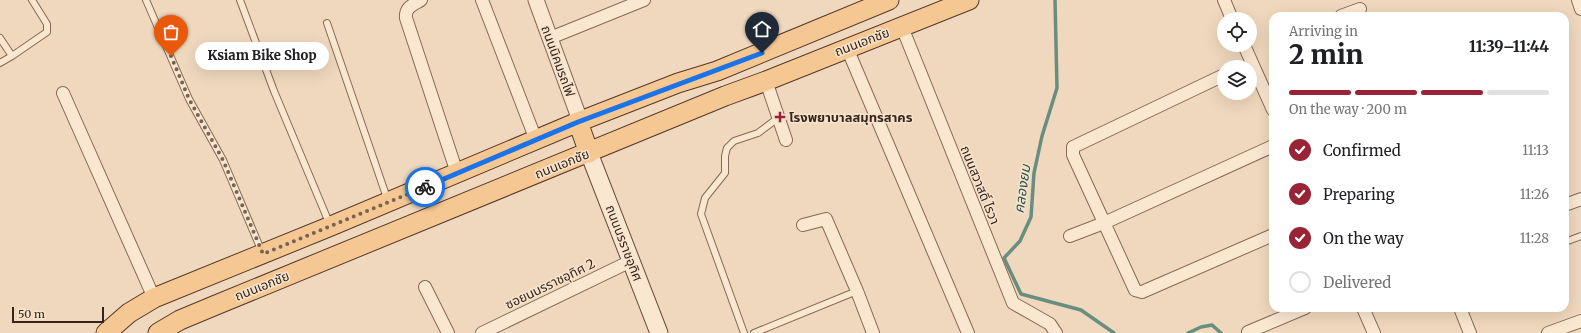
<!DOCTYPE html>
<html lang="en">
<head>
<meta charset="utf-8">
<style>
	body { margin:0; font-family:Merriweather,"Noto Sans Thai",serif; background:#f2f2f2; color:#202124; height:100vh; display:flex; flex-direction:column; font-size:15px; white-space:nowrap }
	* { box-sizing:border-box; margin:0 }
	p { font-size:13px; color:#757577 }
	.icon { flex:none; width:22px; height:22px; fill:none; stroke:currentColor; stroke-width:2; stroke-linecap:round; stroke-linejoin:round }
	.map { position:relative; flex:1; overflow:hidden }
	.sheet { position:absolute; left:1269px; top:12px; width:300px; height:300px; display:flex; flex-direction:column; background:#fff; border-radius:12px; box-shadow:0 4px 16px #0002 }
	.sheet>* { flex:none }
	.fabs { position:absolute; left:1217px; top:12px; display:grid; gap:8px }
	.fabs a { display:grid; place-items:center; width:40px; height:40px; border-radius:50%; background:#fff; box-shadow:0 4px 16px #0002; font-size:20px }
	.scale { position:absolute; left:12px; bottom:10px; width:92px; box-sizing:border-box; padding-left:4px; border:2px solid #36241b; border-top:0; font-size:11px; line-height:14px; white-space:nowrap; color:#36241b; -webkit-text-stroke:3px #f7e4cd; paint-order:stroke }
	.pin { position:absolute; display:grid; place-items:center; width:34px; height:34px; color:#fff; margin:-41px -17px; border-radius:50% 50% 50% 0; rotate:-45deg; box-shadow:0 0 4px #0007 }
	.pin .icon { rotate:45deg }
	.courier { position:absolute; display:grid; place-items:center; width:40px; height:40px; margin:-20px; border:3px solid #1a73e8; border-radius:50%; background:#fff; color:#222; box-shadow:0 1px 5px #0007 }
	.bubble { position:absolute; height:28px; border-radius:14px; background:#fff; box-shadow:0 4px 16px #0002; font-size:13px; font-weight:800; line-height:28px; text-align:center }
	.summary em { font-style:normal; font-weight:800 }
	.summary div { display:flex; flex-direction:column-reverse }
	.summary { display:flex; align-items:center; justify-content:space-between; height:68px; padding:0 20px }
	h1 { font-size:26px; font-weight:800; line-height:30px }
	.bar { display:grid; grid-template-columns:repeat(4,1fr); gap:6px 4px; align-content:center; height:48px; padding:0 20px }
	.bar i { height:5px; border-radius:3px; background:#e0e0e0 }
	.bar .active { background:#992337 }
	.bar p { grid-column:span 4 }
	ol { padding:0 20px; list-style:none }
	li { display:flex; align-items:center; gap:12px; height:44px }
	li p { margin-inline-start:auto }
	li .icon { padding:4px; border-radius:50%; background:#992337; color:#fff; stroke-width:4 }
	li:last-child { color:#757577 }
	li i { width:22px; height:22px; border:2px solid #e0e0e0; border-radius:50% }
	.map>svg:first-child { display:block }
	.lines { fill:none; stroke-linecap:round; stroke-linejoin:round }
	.stream { stroke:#688e7f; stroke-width:3.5 }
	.service-casing { stroke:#886856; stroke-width:8 }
	.minor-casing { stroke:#886856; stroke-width:14 }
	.tertiary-casing { stroke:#886856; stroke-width:17 }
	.secondary-casing { stroke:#694a39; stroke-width:19 }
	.primary-casing { stroke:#55382a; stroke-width:21 }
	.service { stroke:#fae7d0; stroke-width:6 }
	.minor { stroke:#fae7d0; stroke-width:12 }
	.tertiary { stroke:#fae7d0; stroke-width:15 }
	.secondary { stroke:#fae7d0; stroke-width:17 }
	.primary { stroke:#f5c792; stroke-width:19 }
	.done { stroke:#776354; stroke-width:4; stroke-dasharray:0 7.2 }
	.route { stroke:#1a73e8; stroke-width:5 }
	.poi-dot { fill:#992337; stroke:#f7e4cd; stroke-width:1.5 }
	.labels { text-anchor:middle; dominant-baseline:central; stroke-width:3; stroke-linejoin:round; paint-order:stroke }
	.street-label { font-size:13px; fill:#36241b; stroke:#f7e4cd }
	.poi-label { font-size:13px; font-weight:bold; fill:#36241b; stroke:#f7e4cd; text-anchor:start }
	.water-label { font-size:14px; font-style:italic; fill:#29574d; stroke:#f7e4cd }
</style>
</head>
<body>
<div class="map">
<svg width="1581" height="333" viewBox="0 0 1581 333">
	<rect width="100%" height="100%" fill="#efd8bd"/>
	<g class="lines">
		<!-- stream -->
		<path class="stream" d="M1055 0 1057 88 1042 136 1034 173 1031 217 1020 241 1004 258 1021 294 1081 310 1114 333
			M1188 333 1201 327 1212 325 1221 333"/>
		<defs>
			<path id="service" d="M146 0 189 99 223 160 262 252
				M240 0 274 91 330 225
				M327 23 388 201
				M0 38 12 56 47 32V24L32 0
				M0 63 12 56
				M1565 242 1581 236
				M744 333 701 214 705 198 725 173V156L727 148 734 141 758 133 778 118
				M754 333 857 291"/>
			<path id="minor" d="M421 0C413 5 405 7 406 18L457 173
				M482 0 536 140
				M1224 0 1232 19
				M1578 0 1581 9
				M1341 16 1360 9
				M902 27 1013 303 1050 324 1056 333
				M550 38 644 0
				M1244 45 1273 110
				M847 48 968 333
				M1224 75 1073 147V155L1135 290 1142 292 1273 235
				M766 81 786 140
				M63 93 154 298
				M1565 205 1581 199
				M803 225 826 219 857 291 873 333
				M1070 236 1104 223 1273 146
				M425 287 448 333
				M1363 308 1374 333
				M1460 308 1470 333
				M1248 332 1305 308
				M482 333 631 261
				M1548 333 1581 321"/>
			<path id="tertiary" d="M536 0 577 112 578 122"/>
			<path id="secondary" d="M589 153 659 333"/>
			<path id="primary" d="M578 122 589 153
				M106 333 129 313 154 298 331 226 578 122 678 83 717 71 889 0
				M158 333 180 320 216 305 725 96 766 81 969 0"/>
		</defs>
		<!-- service casing -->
		<use href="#service" class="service-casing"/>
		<!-- minor casing -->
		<use href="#minor" class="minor-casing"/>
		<!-- tertiary casing -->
		<use href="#tertiary" class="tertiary-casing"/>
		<!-- secondary casing -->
		<use href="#secondary" class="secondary-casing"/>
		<!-- primary casing -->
		<use href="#primary" class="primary-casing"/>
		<!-- service -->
		<use href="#service" class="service"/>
		<!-- minor -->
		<use href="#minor" class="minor"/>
		<!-- tertiary -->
		<use href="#tertiary" class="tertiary"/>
		<!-- secondary -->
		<use href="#secondary" class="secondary"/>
		<!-- primary -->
		<use href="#primary" class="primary"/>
	</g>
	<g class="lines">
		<!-- done -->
		<path class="done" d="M171 56 189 99 223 160 263 254 425 187"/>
		<!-- route -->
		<path class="route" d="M425 187 578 122 762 53"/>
	</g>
	<!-- markers -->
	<path class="poi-dot" d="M778 111h4v4h4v4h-4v4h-4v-4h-4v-4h4z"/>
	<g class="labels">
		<!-- street labels -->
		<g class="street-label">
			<text transform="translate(862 42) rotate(-21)">ถนนเอกชัย</text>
			<text transform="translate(558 61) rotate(70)">ถนนนิคมรถไฟ</text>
			<text transform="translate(562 164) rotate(-22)">ถนนเอกชัย</text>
			<text transform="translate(980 185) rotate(68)">ถนนสวาสดิ์ ไรวา</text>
			<text transform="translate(624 243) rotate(69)">ถนนนรราชอุทิศ</text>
			<text transform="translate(550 284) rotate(-26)">ซอยนนรราชอุทิศ 2</text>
			<text transform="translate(262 286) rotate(-22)">ถนนเอกชัย</text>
		</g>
		<!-- poi labels -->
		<g class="poi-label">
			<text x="789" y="117">โรงพยาบาลสมุทรสาคร</text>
		</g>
		<!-- water labels -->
		<g class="water-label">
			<text transform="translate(1022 189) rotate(-82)">คลองยม</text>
		</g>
	</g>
</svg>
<div class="fabs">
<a><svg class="icon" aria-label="locate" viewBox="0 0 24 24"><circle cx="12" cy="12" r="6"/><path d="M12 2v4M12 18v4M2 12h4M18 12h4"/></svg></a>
<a><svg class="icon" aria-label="layers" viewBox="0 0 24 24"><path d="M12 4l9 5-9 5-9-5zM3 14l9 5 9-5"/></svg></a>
</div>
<div class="scale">50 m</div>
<div class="pin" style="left:171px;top:56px;background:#ea580c"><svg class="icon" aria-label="bag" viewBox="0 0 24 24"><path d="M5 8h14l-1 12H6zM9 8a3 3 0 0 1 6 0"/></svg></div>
<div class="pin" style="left:762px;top:53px;background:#1f2937"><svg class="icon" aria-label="home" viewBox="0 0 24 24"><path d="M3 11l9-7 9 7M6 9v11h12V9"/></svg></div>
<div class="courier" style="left:425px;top:187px"><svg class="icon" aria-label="bike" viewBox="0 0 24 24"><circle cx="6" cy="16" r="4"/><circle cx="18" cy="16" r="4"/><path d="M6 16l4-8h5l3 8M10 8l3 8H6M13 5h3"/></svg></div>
<div class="bubble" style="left:195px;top:42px;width:134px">Ksiam Bike Shop</div>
<section class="sheet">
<div class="summary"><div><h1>2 min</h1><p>Arriving in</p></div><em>11:39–11:44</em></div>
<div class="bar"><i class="active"></i><i class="active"></i><i class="active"></i><i></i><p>On the way · 200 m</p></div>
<ol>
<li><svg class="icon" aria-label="check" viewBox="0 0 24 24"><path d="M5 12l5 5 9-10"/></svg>Confirmed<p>11:13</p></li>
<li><svg class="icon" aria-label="check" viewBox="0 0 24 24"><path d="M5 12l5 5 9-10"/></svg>Preparing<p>11:26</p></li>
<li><svg class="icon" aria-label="check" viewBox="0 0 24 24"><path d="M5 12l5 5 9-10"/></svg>On the way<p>11:28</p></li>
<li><i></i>Delivered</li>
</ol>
</section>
</div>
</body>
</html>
